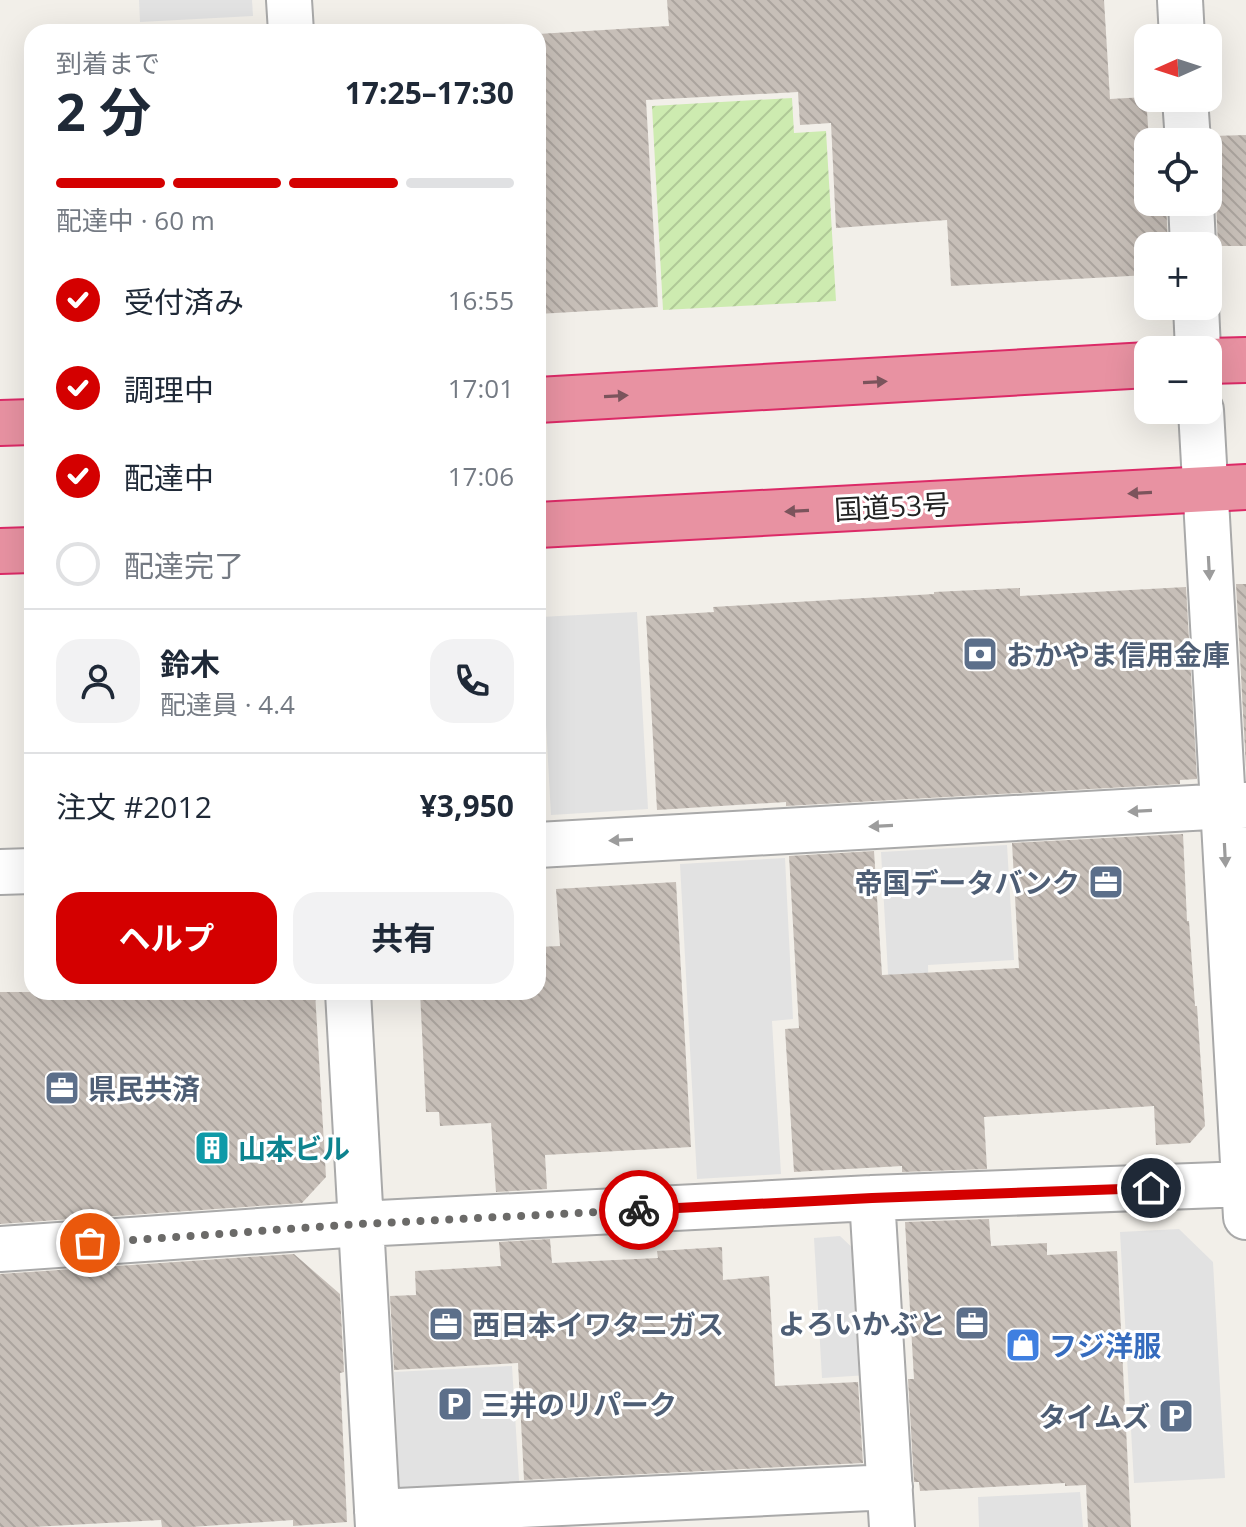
<!DOCTYPE html>
<html lang="ja">
<head>
<meta charset="utf-8">
<style>
	body { margin:0; font-family:"Open Sans","Noto Sans JP",sans-serif; background:#f2f2f3; color:#1f2937; height:100vh; display:flex; flex-direction:column; font-size:30px; white-space:nowrap }
	* { box-sizing:border-box; margin:0 }
	p { font-size:26px; color:#747a83 }
	.icon { flex:none; width:44px; height:44px; fill:none; stroke:currentColor; stroke-width:2; stroke-linecap:round; stroke-linejoin:round }
	.map { position:relative; flex:1; overflow:hidden }
	.drawer { position:absolute; left:24px; top:24px; width:522px; height:976px; display:flex; flex-direction:column; background:#fff; border-radius:24px; box-shadow:0 8px 32px #0002 }
	.drawer>* { flex:none }
	.needle { width:52px; rotate:267deg }
	.buttons { position:absolute; left:1134px; top:24px; display:grid; gap:16px }
	.buttons a { display:grid; place-items:center; width:88px; height:88px; border-radius:16px; background:#fff; box-shadow:0 8px 32px #0002; font-size:40px }
	.pin { position:absolute; display:grid; place-items:center; width:68px; height:68px; color:#fff; margin:-34px; border:4px solid #fff; border-radius:50%; box-shadow:0 2px 8px #0007 }
	.courier { position:absolute; display:grid; place-items:center; width:80px; height:80px; margin:-40px; border:6px solid #d40000; border-radius:50%; background:#fff; color:#222; box-shadow:0 2px 10px #0007 }
	.headline em { font-style:normal; font-weight:700 }
	.headline div { display:flex; flex-direction:column-reverse }
	.headline { display:flex; align-items:center; justify-content:space-between; height:136px; padding:0 32px }
	h1 { font-size:52px; font-weight:700; line-height:60px }
	.bar { display:grid; grid-template-columns:repeat(4,1fr); gap:12px 8px; align-content:center; height:96px; padding:0 32px }
	.bar i { height:10px; border-radius:6px; background:#e0e1e3 }
	.bar .selected { background:#d40000 }
	.bar p { grid-column:span 4 }
	.line { display:flex; align-items:center; gap:20px; padding:0 32px; border-top:2px solid #e0e1e3 }
	.line div { flex:1 }
	.round { display:grid; place-items:center; flex:none; width:84px; height:84px; border-radius:24px; background:#f2f2f3 }
	ol { padding:0 32px; list-style:none }
	li { display:flex; align-items:center; gap:24px; height:88px }
	li p { margin-inline-start:auto }
	li .icon { padding:8px; border-radius:50%; background:#d40000; color:#fff; stroke-width:4 }
	li:last-child { color:#747a83 }
	li i { width:44px; height:44px; border:4px solid #e0e1e3; border-radius:50% }
	.action { display:flex; gap:16px; margin-top:auto; padding:16px 32px }
	.action a { flex:1; height:92px; border-radius:24px; background:#d40000; color:#fff; font-size:32px; font-weight:700; line-height:92px; text-align:center }
	.action a+a { background:#f2f2f3; color:#1f2937 }
	.map>svg:first-child { display:block }
	.garden { fill:url(#garden-furrows) }
	.parking { fill:#e2e2e2 }
	.building { fill:url(#building-back-hatch) }
	.lines { fill:none; stroke-linecap:round; stroke-linejoin:round }
	.minor-casing { stroke:#a9a9a9; stroke-width:48 }
	.highway-casing { stroke:#dc2a67; stroke-width:48 }
	.minor { stroke:#fff; stroke-width:44 }
	.highway { stroke:#e892a2; stroke-width:44 }
	.oneway { fill:#7b545c }
	.oneway2 { fill:#9c9c9c }
	.done { stroke:#6b6a68; stroke-width:8; stroke-dasharray:0 14.4 }
	.route { stroke:#d40000; stroke-width:10 }
	.labels { text-anchor:middle; dominant-baseline:central; stroke-width:6; stroke-linejoin:round; paint-order:stroke }
	.street-label { font-size:28px; fill:#222; stroke:#fff }
	.service-label { font-size:28px; font-weight:bold; fill:#4e5e75; stroke:#fff; text-anchor:start }
	.culture-label { font-size:28px; font-weight:bold; fill:#0d838f; stroke:#fff; text-anchor:start }
	.shop-label { font-size:28px; font-weight:bold; fill:#366cbe; stroke:#fff; text-anchor:start }
</style>
</head>
<body>
<div class="map">
<svg width="1246" height="1527" viewBox="0 0 1246 1527">
	<defs>
		<pattern id="garden-furrows" width="10" height="10" patternUnits="userSpaceOnUse" patternTransform="scale(2)"><rect width="10" height="10" fill="#cdebb0"/><path d="M-1 1l2-2M0 10L10 0M9 11l2-2" fill="none" stroke="#b0c997"/></pattern>
		<pattern id="building-back-hatch" width="6" height="6" patternUnits="userSpaceOnUse" patternTransform="scale(2)"><rect width="6" height="6" fill="#c7bfb8"/><path d="M-1 5l2 2M0 0l6 6M5-1l2 2" fill="none" stroke="#aba49e"/></pattern>
	</defs>
	<rect width="100%" height="100%" fill="#f2efe9"/>
	<!-- garden -->
	<path class="garden" d="M792 98 794 133 826 131 836 301 663 310 652 106Z"/>
	<!-- parking -->
	<path class="parking" d="M139 0H252L253 16 140 22Z
		M637 612 648 809 551 815 540 617Z
		M1007 845 1014 960 928 965 929 1006 890 1008 881 852Z
		M785 858 793 1019 772 1021 781 1174 697 1179 680 864Z
		M1179 1229 1213 1262 1225 1478 1134 1483 1120 1232Z
		M840 1236 861 1256 867 1375 822 1378 814 1238Z
		M512 1366 520 1496 400 1502 394 1372Z
		M1080 1492 1083 1527H979L978 1497Z"/>
	<!-- building -->
	<path class="building" d="M667 0H1104L1110 99 1146 97 1149 140 1163 139V142H1148V202H1166L1168 246H1148V275L951 286 947 220 836 228 831 123 800 125 798 92 646 100 658 307 538 314V34L669 26Z
		M1246 135V246H1218L1216 201 1212 189 1208 185V156L1211 152 1213 136Z
		M1236 584H1246V768Z
		M1186 587 1197 779 1180 780V784L786 806V802L657 810 646 616 714 612 713 607 934 594V592L1020 588V596Z
		M1183 834 1187 921H1189L1195 1006H1197L1205 1126 1190 1143 1156 1145 1154 1106 984 1117 987 1169 902 1172V1166L794 1172 785 1029 799 1028 789 856 874 851 882 975 1019 968 1012 843Z
		M676 882 691 1147 545 1155 547 1189 496 1192 491 1123 440 1126 439 1112H426L420 992H538V947L560 946 556 889Z
		M0 992H315L326 1177 302 1203 0 1224Z
		M989 1219 991 1246 1047 1243V1255L1117 1251 1131 1527H1088L1086 1485 1065 1486V1483L920 1491 919 1482H914L908 1379H914L905 1222Z
		M550 1239 552 1263 658 1258 657 1251 722 1247 723 1280 769 1276 775 1386 858 1382 863 1463 524 1480 518 1363 394 1370 390 1296 416 1295 415 1271 501 1266 499 1242Z
		M294 1254 340 1294 344 1372 340 1373 347 1522 293 1526V1520L191 1527H162L161 1520 33 1527H0V1274Z"/>
	<g class="lines">
		<defs>
			<path id="minor" d="M289 0 291 32
				M1180 0 1182 38
				M1185 98 1188 142
				M1191 202 1193 246
				M1196 306 1198 350
				M1201 410 1246 1217
				M538 845 1246 805
				M0 872 32 871
				M348 992 378 1527
				M872 1198 892 1527
				M0 1249 360 1224 872 1198 1246 1184
				M377 1512 890 1487"/>
			<path id="highway" d="M1208 361 1246 360
				M538 400 1148 365
				M0 423 32 422
				M538 525 1246 487
				M0 551 32 550"/>
		</defs>
		<!-- minor casing -->
		<use href="#minor" class="minor-casing"/>
		<!-- highway casing -->
		<use href="#highway" class="highway-casing"/>
		<!-- minor -->
		<use href="#minor" class="minor"/>
		<!-- highway -->
		<use href="#highway" class="highway"/>
	</g>
	<!-- one-way arrows -->
	<defs><path id="oneway-solid" d="M-6-.8H1V-3.2L6.5 0L1 3.2V.8H-6Z" transform="scale(2)"/></defs>
	<g class="oneway">
		<use href="#oneway-solid" transform="translate(875 382) rotate(-3)"/>
		<use href="#oneway-solid" transform="translate(616 396) rotate(-3)"/>
		<use href="#oneway-solid" transform="translate(1140 493) rotate(177)"/>
		<use href="#oneway-solid" transform="translate(797 511) rotate(177)"/>
	</g>
	<g class="oneway2">
		<use href="#oneway-solid" transform="translate(1209 568) rotate(87)"/>
		<use href="#oneway-solid" transform="translate(1140 811) rotate(177)"/>
		<use href="#oneway-solid" transform="translate(881 826) rotate(177)"/>
		<use href="#oneway-solid" transform="translate(621 840) rotate(177)"/>
		<use href="#oneway-solid" transform="translate(1225 855) rotate(87)"/>
	</g>
	<g class="lines">
		<!-- done -->
		<path class="done" d="M90 1243 360 1224 639 1210"/>
		<!-- route -->
		<path class="route" d="M639 1210 872 1198 1151 1188"/>
	</g>
	<!-- icons -->
	<defs>
		<symbol id="bank-square" viewBox="-11 -11 22 22"><rect x="-9" y="-9" width="18" height="18" rx="4" fill="#5c6f8a" stroke="#fff"/><path d="M-6-4H6V4H-6ZM0-2.3a2.3 2.3 0 1 0 0 4.6a2.3 2.3 0 1 0 0-4.6Z" fill="#fff"/></symbol>
		<symbol id="office-square" viewBox="-11 -11 22 22"><rect x="-9" y="-9" width="18" height="18" rx="4" fill="#5c6f8a" stroke="#fff"/><path d="M-6-3h4V-5.5h4V-3h4V5H-6ZM-1-4.5V-3h2v-1.5ZM-6 0V1H6V0Z" fill="#fff"/></symbol>
		<symbol id="building-square" viewBox="-11 -11 22 22"><rect x="-9" y="-9" width="18" height="18" rx="4" fill="#0f9aa8" stroke="#fff"/><path d="M-4-6H4V6H1V3H-1V6H-4ZM-2.5-4.3h1.7v1.8h-1.7ZM.8-4.3h1.7v1.8H.8ZM-2.5-1h1.7V.8h-1.7ZM.8-1h1.7V.8H.8Z" fill="#fff"/></symbol>
		<symbol id="shop-square" viewBox="-11 -11 22 22"><rect x="-9" y="-9" width="18" height="18" rx="4" fill="#3f7fe0" stroke="#fff"/><path d="M-5-2.5h2.3a2.7 3.5 0 0 1 5.4 0H5L5.5 6h-11ZM-1.5-2.5h3a1.5 2.3 0 0 0-3 0Z" fill="#fff"/></symbol>
		<symbol id="parking-square" viewBox="-11 -11 22 22"><rect x="-9" y="-9" width="18" height="18" rx="4" fill="#5c6f8a" stroke="#fff"/><path d="M-3.5-5.5H1a3.5 3.5 0 0 1 0 7H-1V5.5H-3.5ZM-1-3.4V-.6H.8a1.4 1.4 0 0 0 0-2.8Z" fill="#fff"/></symbol>
	</defs>
	<g fill-rule="evenodd">
		<use href="#bank-square" x="960" y="634" width="40" height="40"/>
		<use href="#office-square" x="1086" y="862" width="40" height="40"/>
		<use href="#office-square" x="42" y="1068" width="40" height="40"/>
		<use href="#building-square" x="192" y="1128" width="40" height="40"/>
		<use href="#office-square" x="952" y="1303" width="40" height="40"/>
		<use href="#office-square" x="426" y="1304" width="40" height="40"/>
		<use href="#shop-square" x="1003" y="1325" width="40" height="40"/>
		<use href="#parking-square" x="435" y="1384" width="40" height="40"/>
		<use href="#parking-square" x="1156" y="1396" width="40" height="40"/>
	</g>
	<g class="labels">
		<!-- street labels -->
		<g class="street-label">
			<text transform="translate(892 506) rotate(-3)">国道53号</text>
		</g>
		<!-- service labels -->
		<g class="service-label">
			<text x="1006" y="654">おかやま信用金庫</text>
			<text x="1080" y="882" text-anchor="end">帝国データバンク</text>
			<text x="88" y="1088">県民共済</text>
			<text x="946" y="1323" text-anchor="end">よろいかぶと</text>
			<text x="472" y="1324">西日本イワタニガス</text>
			<text x="481" y="1404">三井のリパーク</text>
			<text x="1150" y="1416" text-anchor="end">タイムズ</text>
		</g>
		<!-- culture labels -->
		<g class="culture-label">
			<text x="238" y="1148">山本ビル</text>
		</g>
		<!-- shop labels -->
		<g class="shop-label">
			<text x="1049" y="1345">フジ洋服</text>
		</g>
	</g>
</svg>
<div class="buttons">
<a><svg class="needle" viewBox="-14 -14 28 28"><path d="M0-13l5 13h-10z" fill="#e53935"/><path d="M0 13l5-13h-10z" fill="#747a83"/></svg></a>
<a><svg class="icon" aria-label="locate" viewBox="0 0 24 24"><circle cx="12" cy="12" r="6"/><path d="M12 2v4M12 18v4M2 12h4M18 12h4"/></svg></a>
<a>+</a>
<a>−</a>
</div>
<div class="pin" style="left:90px;top:1243px;background:#ea580c"><svg class="icon" aria-label="bag" viewBox="0 0 24 24"><path d="M5 8h14l-1 12H6zM9 8a3 3 0 0 1 6 0"/></svg></div>
<div class="pin" style="left:1151px;top:1188px;background:#1f2937"><svg class="icon" aria-label="home" viewBox="0 0 24 24"><path d="M3 11l9-7 9 7M6 9v11h12V9"/></svg></div>
<div class="courier" style="left:639px;top:1210px"><svg class="icon" aria-label="bike" viewBox="0 0 24 24"><circle cx="6" cy="16" r="4"/><circle cx="18" cy="16" r="4"/><path d="M6 16l4-8h5l3 8M10 8l3 8H6M13 5h3"/></svg></div>
<section class="drawer">
<div class="headline"><div><h1>2 分</h1><p>到着まで</p></div><em>17:25–17:30</em></div>
<div class="bar"><i class="selected"></i><i class="selected"></i><i class="selected"></i><i></i><p>配達中 · 60 m</p></div>
<ol>
<li><svg class="icon" aria-label="check" viewBox="0 0 24 24"><path d="M5 12l5 5 9-10"/></svg>受付済み<p>16:55</p></li>
<li><svg class="icon" aria-label="check" viewBox="0 0 24 24"><path d="M5 12l5 5 9-10"/></svg>調理中<p>17:01</p></li>
<li><svg class="icon" aria-label="check" viewBox="0 0 24 24"><path d="M5 12l5 5 9-10"/></svg>配達中<p>17:06</p></li>
<li><i></i>配達完了</li>
</ol>
<div class="line" style="height:144px"><a class="round"><svg class="icon" aria-label="person" viewBox="0 0 24 24"><circle cx="12" cy="8" r="4"/><path d="M4 21q1-7 8-7t8 7"/></svg></a><div><b>鈴木</b><p>配達員 · 4.4</p></div><a class="round"><svg class="icon" aria-label="phone" viewBox="0 0 24 24"><path d="M5 4h4l2 5-3 2q2 4 5 5l2-3 5 2v4C11 20 4 13 5 4z"/></svg></a></div>
<div class="line" style="height:104px"><div>注文 #2012</div><b>¥3,950</b></div>
<div class="action"><a>ヘルプ</a><a>共有</a></div>
</section>
</div>
</body>
</html>
